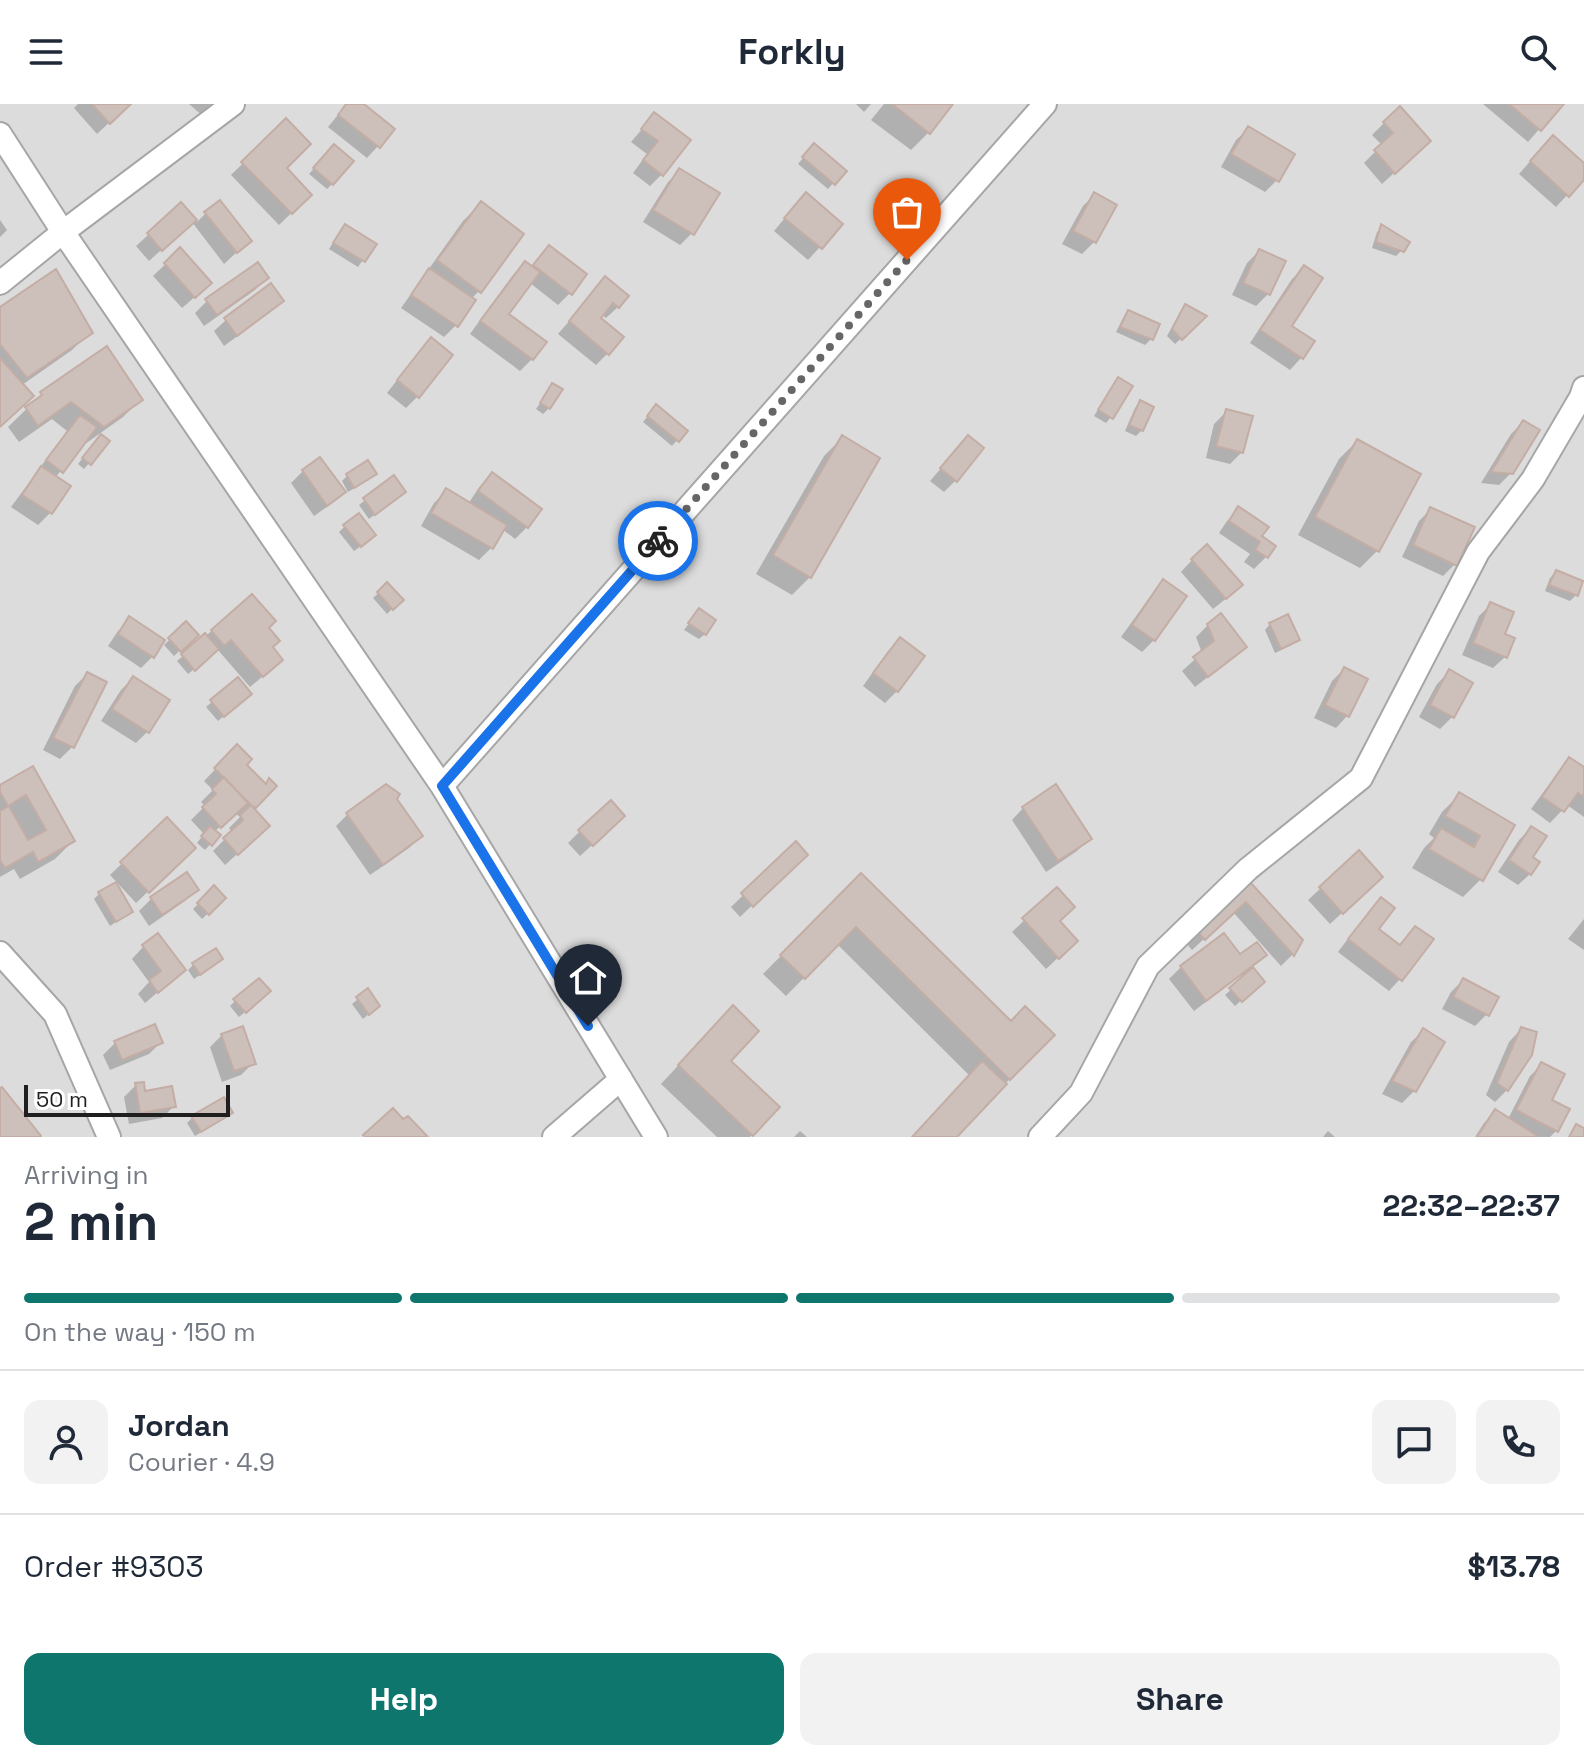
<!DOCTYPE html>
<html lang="en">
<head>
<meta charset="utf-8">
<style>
	body { margin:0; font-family:"Space Grotesk",sans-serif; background:#f2f2f3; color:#1f2937; height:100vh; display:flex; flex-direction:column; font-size:30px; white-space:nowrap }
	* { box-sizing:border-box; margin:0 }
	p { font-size:26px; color:#747a83 }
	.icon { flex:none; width:44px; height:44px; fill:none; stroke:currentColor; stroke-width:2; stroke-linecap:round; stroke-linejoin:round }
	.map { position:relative; height:1033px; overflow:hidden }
	.panel { display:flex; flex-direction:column; background:#fff; flex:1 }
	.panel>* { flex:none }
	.scale { position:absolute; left:24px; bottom:20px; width:206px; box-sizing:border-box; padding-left:8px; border:4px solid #1f1f1f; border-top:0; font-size:22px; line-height:28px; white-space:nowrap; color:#1f1f1f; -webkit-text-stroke:6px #fff; paint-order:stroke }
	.pin { position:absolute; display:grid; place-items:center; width:68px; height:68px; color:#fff; margin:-82px -34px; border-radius:50% 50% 50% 0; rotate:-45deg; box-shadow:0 0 8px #0007 }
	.pin .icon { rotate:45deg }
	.courier { position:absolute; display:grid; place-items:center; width:80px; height:80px; margin:-40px; border:6px solid #1a73e8; border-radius:50%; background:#fff; color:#222; box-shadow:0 2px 10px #0007 }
	.overview em { font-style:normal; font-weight:700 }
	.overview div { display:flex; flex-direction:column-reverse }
	.overview { display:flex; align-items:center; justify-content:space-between; height:136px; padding:0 24px }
	h1 { font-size:52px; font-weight:700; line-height:60px }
	.bar { display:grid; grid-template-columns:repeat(4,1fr); gap:12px 8px; align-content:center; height:96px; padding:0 24px }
	.bar i { height:10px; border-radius:6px; background:#e0e1e3 }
	.bar .on { background:#0f766e }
	.bar p { grid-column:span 4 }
	.line { display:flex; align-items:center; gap:20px; padding:0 24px; border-top:2px solid #e0e1e3 }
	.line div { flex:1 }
	.round { display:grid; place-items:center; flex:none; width:84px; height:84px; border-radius:16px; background:#f2f2f3 }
	.button { display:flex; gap:16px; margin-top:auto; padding:16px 24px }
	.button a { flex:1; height:92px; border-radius:16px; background:#0f766e; color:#fff; font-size:32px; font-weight:700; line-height:92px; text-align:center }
	.button a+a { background:#f2f2f3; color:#1f2937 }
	header { display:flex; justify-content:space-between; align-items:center; height:104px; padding:0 24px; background:#fff; font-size:36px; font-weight:700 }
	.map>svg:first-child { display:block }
	.residential { fill:#dddcdc }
	.shadow { fill:#0003 }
	.building { fill:#cdbfba; stroke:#c4ada5; stroke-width:2 }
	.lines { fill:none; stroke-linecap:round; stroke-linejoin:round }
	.minor-casing { stroke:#a6a6a6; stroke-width:26 }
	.minor { stroke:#fff; stroke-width:22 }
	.done { stroke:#686664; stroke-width:8; stroke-dasharray:0 14.4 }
	.route { stroke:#1a73e8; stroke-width:10 }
</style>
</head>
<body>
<header><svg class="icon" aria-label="menu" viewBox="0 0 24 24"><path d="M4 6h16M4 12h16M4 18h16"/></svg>Forkly<svg class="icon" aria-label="search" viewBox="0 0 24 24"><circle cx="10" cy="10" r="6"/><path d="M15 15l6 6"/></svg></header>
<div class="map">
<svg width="1584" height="1033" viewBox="0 0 1584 1033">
	<rect width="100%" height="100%" fill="#f1eae4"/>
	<!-- residential -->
	<path class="residential" d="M0 0H1584V1033H0Z"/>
	<!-- shadow -->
	<path class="shadow" d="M78 0H129L97 30 74 4Z
		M189 0H214L203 12Z
		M347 0H361L378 42 367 54 328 23Z
		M856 0H871L864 8Z
		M884 0H951L929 28 911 46 871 16Z
		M1483 0H1561L1528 38Z
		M654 11 688 36 662 70 650 82 633 69 647 50 631 38Z
		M286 17 284 64 310 91 279 121 231 71Z
		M1384 19 1416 49 1382 80 1364 59 1382 41 1372 31Z
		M1248 25 1277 76 1265 88 1221 63 1236 36Z
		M1541 45 1584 62V73L1556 103 1519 70Z
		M809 47 844 67 828 85 798 60Z
		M328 48 332 80 327 85 309 70Z
		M680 66 692 129 680 141 643 118 668 78Z
		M1095 90 1115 101 1094 138 1082 150 1062 140 1083 102Z
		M481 99 479 187 471 195 456 221 444 233 401 204 463 117Z
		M181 101 197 118 206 109 249 137 224 160 192 118 149 157 136 142Z
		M794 103 841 120 808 156 774 127Z
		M0 116 7 126 0 133Z
		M1382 123 1402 146 1396 152 1372 144 1377 128Z
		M340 128 374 140 358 163 329 145Z
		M549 143 570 189 558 201 530 179 507 211 532 255 520 267 470 230 513 171 525 159 531 164Z
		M180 146 197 191 182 204 153 172Z
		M1259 147 1283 158 1268 190 1256 202 1232 191 1247 159Z
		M1304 163 1289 222 1301 254 1290 266 1250 239 1292 175Z
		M266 174 255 186 204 222 195 209 207 197Z
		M606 175 618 203 606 214 601 210 598 214 608 249 596 261 558 230Z
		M281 197 269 209 224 242 214 227 226 216Z
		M1186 203 1204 213 1175 240 1167 232 1180 208Z
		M0 205 90 228 72 246 22 281 0 322Z
		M1128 208 1157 221 1151 235 1145 241 1116 228 1123 214Z
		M419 248 418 292 406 304 387 289Z
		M553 281 549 304 543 310 536 305Z
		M1113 281 1111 313 1106 319 1094 312Z
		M42 290 141 295 123 313 85 340 83 339 55 374 68 383 50 409 38 421 11 403 67 327 52 315 19 338 8 323Z
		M1140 298 1142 326 1136 332 1125 327 1135 304Z
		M651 308 685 327 672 342 643 318Z
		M1226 308 1242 348 1230 360 1206 354 1214 320Z
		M1523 318 1511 369 1499 381 1481 379 1511 330Z
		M968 333 956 376 944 388 930 377Z
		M842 334 810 473 792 491 756 470 824 352Z
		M108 337 84 365 78 360 96 338Z
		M1357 337 1378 446 1360 464 1298 431 1339 355Z
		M303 367 343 388 331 400 314 412 291 379Z
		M492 370 527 423 515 435 502 425 491 444 479 456 421 422 434 399 446 387 468 400 480 382Z
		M347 372 369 375 348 388 342 377Z
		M393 374 398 393 369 415 359 401Z
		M1239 405 1260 433 1273 442 1266 453 1254 465 1244 458 1250 450 1219 429 1227 417Z
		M1431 405 1455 460 1443 472 1402 453 1419 417Z
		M345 422 368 437 354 447 339 428Z
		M1192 456 1228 493 1213 505 1181 468Z
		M1556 468 1576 491 1570 497 1545 487 1550 474Z
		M1164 478 1154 536 1142 548 1121 533 1152 490Z
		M387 481 401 496 387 510 373 494Z
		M252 492 267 524 271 544 269 567 250 583 218 546 188 570 177 557Z
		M1491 500 1502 531 1505 553 1493 564 1462 551 1479 512Z
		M699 506 705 530 699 535 684 526Z
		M130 515 152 553 141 564 108 542 118 527Z
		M186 520 196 531 174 552 164 541Z
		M1270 520 1298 536 1292 541 1275 549 1265 526Z
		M1208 521 1244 543 1232 554 1195 583 1182 567 1202 549 1196 533Z
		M900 535 897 587 885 599 863 582 888 547Z
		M1344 565 1347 612 1336 624 1314 614 1332 577Z
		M1449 568 1452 613 1440 625 1419 613 1437 580Z
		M87 570 72 643 60 655 43 646 75 582Z
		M133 574 148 627 136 639 101 617 121 586Z
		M238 576 244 595 218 617 206 603Z
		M237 643 244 661 264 681 269 676 275 682 252 705 255 734 225 761 213 747 232 728 229 724 240 713 235 709 214 728 218 732 205 746 197 739 204 730 191 716 205 702 201 698 213 686 204 677Z
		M1570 656 1584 666V713L1567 701 1550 719 1531 705 1558 668Z
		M32 665 73 737 55 755 20 775 14 765 0 773V683Z
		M1460 690 1513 721 1481 775 1463 793 1412 764 1424 744 1434 734 1429 730 1442 708Z
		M394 695 421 732 409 744 370 771 336 722 348 710Z
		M1023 704 1089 735 1077 747 1046 768 1012 716Z
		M167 716 193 744 136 799 110 771Z
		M611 724 580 752 568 739 580 727Z
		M1531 724 1530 770 1518 781 1498 768 1519 736Z
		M796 740 805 750 740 813 731 803Z
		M1359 749 1368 785 1330 820 1308 796Z
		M186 770 196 785 185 797 149 822 139 807 151 795Z
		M861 771 1010 919 1052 931 954 1033H913L970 972 837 840 786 892 763 870Z
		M1250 781 1293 850 1281 862 1233 808 1192 846 1187 840Z
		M214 784 224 794 202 815 193 805Z
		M1056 786 1058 817 1076 837 1046 865 1012 828Z
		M100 789 130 808 110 822 94 795Z
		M1381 796 1376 825 1399 843 1416 824 1400 875 1389 887 1338 848 1369 807Z
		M1584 815V846L1568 835Z
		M143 843 184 866 145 899 138 890 149 878 132 855Z
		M1264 851 1250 864 1262 877 1235 902 1225 891 1252 867 1250 864 1194 907 1169 875 1181 863 1240 853Z
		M215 860 194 875 188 866 193 861Z
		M1463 876 1487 910 1475 922 1442 905 1451 888Z
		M368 887 372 907 363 915 352 900Z
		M262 893 239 913 230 902 235 897Z
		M715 922 728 957 778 1003 750 1033H717L661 980Z
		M1521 925 1507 986 1495 998 1486 991 1509 938Z
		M1423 927 1443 939 1414 987 1402 999 1382 990 1411 938Z
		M222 931 253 959 241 971 222 978 210 943Z
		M161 938 149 950 110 966 103 951 115 939Z
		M1542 960 1557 1026 1550 1033H1475L1484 1019 1495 1007 1508 1015 1530 972Z
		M136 981 144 989 174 1002 162 1014 129 1020 124 993Z
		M230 1009 225 1014 195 1032 187 1019 193 1013Z
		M800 1027 807 1033H794Z
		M1328 1027 1335 1033H1323Z"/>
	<!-- building -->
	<path class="building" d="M92 0H131L110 20Z
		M346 0H364L395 25 380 44 338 11Z
		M892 0H953L930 30Z
		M1509 0H1564L1541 27Z
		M1400 2 1431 37 1395 70 1374 46 1393 29 1383 18Z
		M654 8 691 36 663 72 643 56 658 37 641 25Z
		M286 14 311 40 287 64 312 91 292 110 241 58Z
		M1248 22 1295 50 1279 78 1231 50Z
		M1553 31 1584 59V76L1569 93 1530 57Z
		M814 39 847 67 835 81 802 53Z
		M334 40 354 57 333 81 313 64Z
		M679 64 720 89 694 131 653 106Z
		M806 88 843 120 822 145 784 114Z
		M1094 88 1117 101 1096 139 1073 127Z
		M220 96 252 137 237 149 204 108Z
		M481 97 524 130 481 189 437 156Z
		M181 98 197 116 162 147 147 129Z
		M345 120 377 140 365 158 333 139Z
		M1381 120 1410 138 1404 148 1376 138Z
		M549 141 587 170 572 191 533 161Z
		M180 143 212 179 195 194 164 159Z
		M1259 145 1286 157 1270 191 1243 179Z
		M525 157 540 168 509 210 547 238 533 256 480 217Z
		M258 158 269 174 217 211 205 195Z
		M1304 161 1323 174 1292 222 1315 237 1303 255 1260 226Z
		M429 164 476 196 458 223 411 191Z
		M56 165 93 229 27 274 0 240V203Z
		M605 172 629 192 619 204 613 199 601 214 624 233 609 251 569 217Z
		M271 179 284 197 237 232 224 214Z
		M1185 200 1207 212 1182 236 1172 225Z
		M1128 206 1160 220 1153 236 1120 223Z
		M431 233 453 251 419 294 397 276Z
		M107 242 143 296 104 323 71 298 38 322 25 303 42 291 40 288Z
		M0 254 34 292 0 323Z
		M1118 273 1133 282 1113 315 1098 306Z
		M552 279 563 285 550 305 540 299Z
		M1140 296 1154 303 1143 327 1129 321Z
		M656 300 688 327 679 338 647 312Z
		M1226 305 1253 312 1243 349 1216 342Z
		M80 311 97 323 63 369 46 356Z
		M1523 316 1540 326 1513 370 1491 368Z
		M101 330 110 337 91 361 82 354Z
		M842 331 880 354 811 474 773 451Z
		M968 331 984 344 957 378 940 364Z
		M1357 335 1421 370 1379 448 1315 413Z
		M320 353 346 388 327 402 302 366Z
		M368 356 377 370 354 384 346 370Z
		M41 362 71 382 52 410 22 391Z
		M492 368 542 405 528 424 478 387Z
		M394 371 406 388 375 411 363 394Z
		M446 384 507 421 493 445 431 409Z
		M1238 402 1269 423 1262 432 1276 442 1268 454 1255 446 1260 438 1229 417Z
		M1430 403 1475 423 1457 462 1413 441Z
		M359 409 376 431 361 443 343 421Z
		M1207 440 1243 481 1226 495 1191 455Z
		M1556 466 1583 477 1578 492 1549 481Z
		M1163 475 1187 492 1155 537 1132 521Z
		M387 478 404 496 393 506 377 488Z
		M252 490 276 517 269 524 280 537 273 543 283 556 263 573 231 536 224 542 211 526Z
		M1490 498 1514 508 1505 530 1515 534 1507 554 1473 539Z
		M699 504 716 516 706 531 688 519Z
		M1221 509 1247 543 1208 573 1193 553 1214 537 1207 520Z
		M1288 510 1300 536 1281 545 1269 519Z
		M129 512 165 536 154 554 118 530Z
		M186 517 199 531 181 548 168 534Z
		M205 529 219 545 195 567 181 550Z
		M900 533 925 552 898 588 873 569Z
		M1344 563 1368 575 1349 613 1325 601Z
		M1449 565 1473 579 1454 614 1430 601Z
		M87 568 107 578 74 644 53 634Z
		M133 572 170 596 149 629 112 605Z
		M238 573 252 590 224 613 210 596Z
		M237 640 252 655 247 661 266 680 269 674 277 682 256 704 251 701 214 664Z
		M1569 653 1584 663V693L1578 689 1564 708 1542 693Z
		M33 662 75 737 38 758 33 748 5 764 0 756V707L9 702 28 736 46 726 26 691 8 702 0 688V681Z
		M224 673 248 699 221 724 202 703 216 690 212 685Z
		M386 680 400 690 397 695 423 732 383 761 346 709Z
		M1056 680 1092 735 1058 757 1022 703Z
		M1459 688 1515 721 1483 777 1429 745 1441 724 1474 743 1480 732 1445 712Z
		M611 696 625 712 593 742 578 726Z
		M251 701 270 722 238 751 223 734 243 716 240 711Z
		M167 713 196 744 149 789 120 758Z
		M210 722 221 731 212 742 201 732Z
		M1531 722 1547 732 1533 753 1540 758 1531 771 1509 756Z
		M796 737 808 751 753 803 741 789Z
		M1359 746 1383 773 1343 810 1319 783Z
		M187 768 199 786 162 811 150 793Z
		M861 769 1011 917 1025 902 1055 931 1010 976 856 823 805 875 780 851Z
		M116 778 133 808 116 818 98 788Z
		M1250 778 1303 836 1294 852 1246 798 1205 836 1197 827Z
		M214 781 226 794 209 811 197 799Z
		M1057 783 1075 803 1060 817 1078 837 1059 855 1022 814Z
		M1381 793 1395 804 1379 825 1400 841 1415 822 1434 835 1402 877 1348 835Z
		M158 829 186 866 158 889 149 876 161 867 142 841Z
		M1224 829 1240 850 1257 838 1267 851 1206 897 1180 862Z
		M216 844 223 855 200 871 192 859Z
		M1253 863 1265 878 1242 898 1229 884Z
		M259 874 271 887 246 909 233 895Z
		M1463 874 1499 893 1489 912 1453 893Z
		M368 884 380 902 369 911 356 893Z
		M733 901 759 927 731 957 780 1003 753 1032 678 961Z
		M155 920 163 939 122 956 114 937Z
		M243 922 256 960 234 967 221 930Z
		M1521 923 1537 928 1532 951 1508 987 1497 979Z
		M1423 924 1445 938 1416 988 1392 977Z
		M982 957 1007 980 957 1033H912Z
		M1541 958 1565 970 1552 996 1570 1005 1558 1028 1516 1006Z
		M144 978 145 987 172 982 176 1003 140 1009 135 979Z
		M2 983 41 1032 40 1033H0V984Z
		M224 993 233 1009 201 1028 191 1012Z
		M393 1004 403 1015 408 1012 428 1033H365L363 1031Z
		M1495 1005 1536 1031 1535 1033H1477Z
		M1576 1020 1584 1024V1033H1569Z"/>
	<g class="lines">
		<defs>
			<path id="minor" d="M0 30 63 128 442 682 656 1033
				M0 179 63 128 233 0
				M442 682 1045 0
				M0 849 55 910 109 1033
				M554 1033 621 975
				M1040 1033 1081 989 1148 862 1248 765 1361 674 1478 448 1533 375 1581 293 1584 284"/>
		</defs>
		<!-- minor casing -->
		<use href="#minor" class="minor-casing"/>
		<!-- minor -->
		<use href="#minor" class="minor"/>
	</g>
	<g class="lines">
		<!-- done -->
		<path class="done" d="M658 437 907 156"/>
		<!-- route -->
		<path class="route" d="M588 922 442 682 658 437"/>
	</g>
</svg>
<div class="scale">50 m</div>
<div class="pin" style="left:907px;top:156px;background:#ea580c"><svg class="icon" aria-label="bag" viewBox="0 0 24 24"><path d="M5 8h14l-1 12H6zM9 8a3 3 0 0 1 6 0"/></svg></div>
<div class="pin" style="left:588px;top:922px;background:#1f2937"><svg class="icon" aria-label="home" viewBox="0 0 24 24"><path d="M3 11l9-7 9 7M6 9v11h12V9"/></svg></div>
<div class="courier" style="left:658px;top:437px"><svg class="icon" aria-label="bike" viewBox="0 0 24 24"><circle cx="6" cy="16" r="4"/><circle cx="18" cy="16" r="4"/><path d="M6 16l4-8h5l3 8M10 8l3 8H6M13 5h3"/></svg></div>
</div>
<section class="panel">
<div class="overview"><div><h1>2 min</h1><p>Arriving in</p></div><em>22:32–22:37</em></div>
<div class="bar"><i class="on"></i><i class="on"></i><i class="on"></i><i></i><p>On the way · 150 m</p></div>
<div class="line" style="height:144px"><a class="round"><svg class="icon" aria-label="person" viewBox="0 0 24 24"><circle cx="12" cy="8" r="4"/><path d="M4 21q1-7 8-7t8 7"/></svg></a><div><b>Jordan</b><p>Courier · 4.9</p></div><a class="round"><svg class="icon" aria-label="chat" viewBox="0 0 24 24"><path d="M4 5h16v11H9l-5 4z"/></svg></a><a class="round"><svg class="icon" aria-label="phone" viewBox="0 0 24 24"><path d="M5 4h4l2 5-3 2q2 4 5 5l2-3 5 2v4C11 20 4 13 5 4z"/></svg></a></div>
<div class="line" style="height:104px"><div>Order #9303</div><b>$13.78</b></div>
<div class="button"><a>Help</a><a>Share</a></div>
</section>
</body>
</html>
